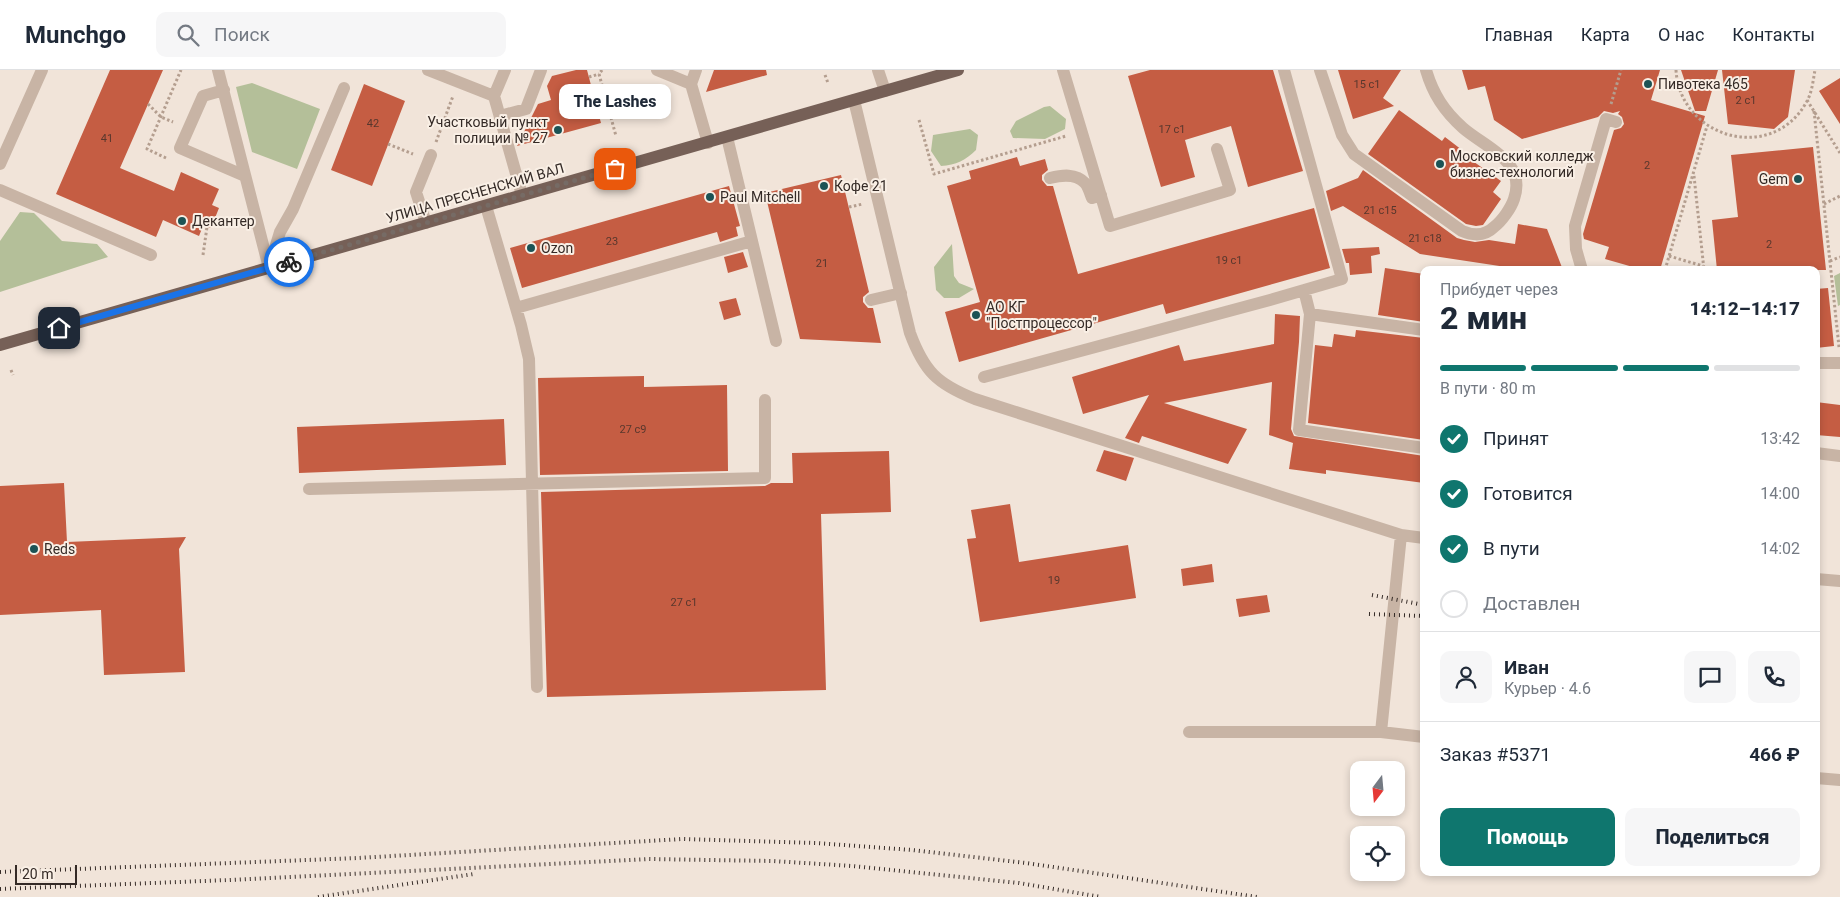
<!DOCTYPE html>
<html lang="ru">
<head>
<meta charset="utf-8">
<style>
	body { margin:0; font-family:Roboto,sans-serif; background:#f6f6f7; color:#1f2937; height:100vh; display:flex; flex-direction:column; font-size:19px; white-space:nowrap }
	* { box-sizing:border-box; margin:0 }
	p { font-size:16px; color:#747a83 }
	.icon { flex:none; width:28px; height:28px; fill:none; stroke:currentColor; stroke-width:2; stroke-linecap:round; stroke-linejoin:round }
	.map { position:relative; flex:1; overflow:hidden }
	.panel { position:absolute; left:1420px; top:196px; width:400px; height:610px; display:flex; flex-direction:column; background:#fff; border-radius:10px; box-shadow:0 2px 8px #0003 }
	.panel>* { flex:none }
	.needle { width:32px; rotate:196deg }
	.buttons { position:absolute; left:1350px; top:691px; display:grid; gap:10px }
	.buttons a { display:grid; place-items:center; width:55px; height:55px; border-radius:10px; background:#fff; box-shadow:0 2px 8px #0003; font-size:25px }
	.scale { position:absolute; left:15px; bottom:12px; width:62px; box-sizing:border-box; padding-left:5px; border:2px solid #342a26; border-top:0; font-size:14px; line-height:18px; white-space:nowrap; color:#342a26; -webkit-text-stroke:4px #f9efe5; paint-order:stroke }
	.pin { position:absolute; display:grid; place-items:center; width:42px; height:42px; color:#fff; margin:-21px; border-radius:10px; box-shadow:0 2px 8px #0006 }
	.courier { position:absolute; display:grid; place-items:center; width:50px; height:50px; margin:-25px; border:4px solid #1a73e8; border-radius:50%; background:#fff; color:#222; box-shadow:0 1px 6px #0007 }
	.bubble { position:absolute; height:35px; border-radius:10px; background:#fff; box-shadow:0 2px 8px #0003; font-size:16px; font-weight:800; line-height:35px; text-align:center }
	.head em { font-style:normal; font-weight:800 }
	.head div { display:flex; flex-direction:column-reverse }
	.head { display:flex; align-items:center; justify-content:space-between; height:85px; padding:0 20px }
	h1 { font-size:32px; font-weight:800; line-height:38px }
	.bar { display:grid; grid-template-columns:repeat(4,1fr); gap:8px 5px; align-content:center; height:60px; padding:0 20px }
	.bar i { height:6px; border-radius:4px; background:#e0e1e3 }
	.bar .active { background:#0f766e }
	.bar p { grid-column:span 4 }
	.line { display:flex; align-items:center; gap:12px; padding:0 20px; border-top:1px solid #e0e1e3 }
	.line div { flex:1 }
	.round { display:grid; place-items:center; flex:none; width:52px; height:52px; border-radius:10px; background:#f6f6f7 }
	ol { padding:0 20px; list-style:none }
	li { display:flex; align-items:center; gap:15px; height:55px }
	li p { margin-inline-start:auto }
	li .icon { padding:5px; border-radius:50%; background:#0f766e; color:#fff; stroke-width:4 }
	li:last-child { color:#747a83 }
	li i { width:28px; height:28px; border:2px solid #e0e1e3; border-radius:50% }
	.cta { display:flex; gap:10px; margin-top:auto; padding:10px 20px }
	.cta a { flex:1; height:58px; border-radius:10px; background:#0f766e; color:#fff; font-size:20px; font-weight:800; line-height:58px; text-align:center }
	.cta a+a { background:#f6f6f7; color:#1f2937 }
	header { display:flex; align-items:center; gap:30px; box-sizing:border-box; height:70px; padding:0 25px; background:#fff; border-bottom:1px solid #e0e1e3 }
	header strong { font-size:24px }
	nav { display:flex; gap:28px; margin-inline-start:auto; font-size:18px }
	.search { width:350px; height:45px; background:#f6f6f7; display:flex; align-items:center; gap:12px; box-sizing:border-box; padding:0 18px; border-radius:10px; color:#747a83; font-size:19px }
	.map>svg:first-child { display:block }
	.green { fill:#b4bf99 }
	.building { fill:#c55d43 }
	.lines { fill:none; stroke-linecap:round; stroke-linejoin:round }
	.path { stroke:#b49e8f; stroke-width:3; stroke-dasharray:2.5 2.5; stroke-linecap:butt }
	.minor { stroke:#c8b4a5; stroke-width:12 }
	.major { stroke:#766057; stroke-width:12 }
	.rail { stroke:#342a26; stroke-width:4; stroke-dasharray:1 4; stroke-linecap:butt }
	.done { stroke:#766b65; stroke-width:5; stroke-dasharray:0 9 }
	.route { stroke:#1a73e8; stroke-width:6 }
	.poi-dot { fill:#1c5355; stroke:#f9efe5; stroke-width:2 }
	.labels { text-anchor:middle; dominant-baseline:central; stroke-width:4; stroke-linejoin:round; paint-order:stroke }
	.number-label { font-size:11px; fill:#58372d }
	.poi-label { font-size:14px; fill:#342a26; stroke:#f9efe5; text-anchor:start }
	.street-label { font-size:14px; fill:#342a26; stroke:#f9efe5 }
</style>
</head>
<body>
<header>
<strong>Munchgo</strong>
<div class="search"><svg class="icon" aria-label="search" viewBox="0 0 24 24"><circle cx="10" cy="10" r="6"/><path d="M15 15l6 6"/></svg>Поиск</div>
<nav><a>Главная</a><a>Карта</a><a>О нас</a><a>Контакты</a></nav>
</header>
<div class="map">
<svg width="1840" height="827" viewBox="0 0 1840 827">
	<rect width="100%" height="100%" fill="#f1e4d9"/>
	<!-- green -->
	<path class="green" d="M252 13 320 39 297 99 252 82 236 17Z
		M1050 36 1066 49 1065 59 1045 69 1013 68 1010 61 1016 51 1044 37Z
		M970 59 978 65 976 80C966 90 956 95 941 96L931 81 933 65Z
		M20 142 34 143 62 171 97 174 108 187 0 222V171Z
		M952 174 954 206 959 213 974 219 959 228H944L936 220 934 197Z
		M1840 203V235L1838 236 1834 206Z"/>
	<!-- building -->
	<path class="building" d="M110 0H163L120 98 174 121 181 102 219 119 212 135 219 138 211 158 203 156 199 166 163 150 156 167 56 124Z
		M576 0H587L601 53 517 76 538 34 551 30 547 16 552 6Z
		M714 0H766L767 5 706 22Z
		M1150 0H1273L1303 101 1248 117 1231 56 1185 70 1195 107 1161 117 1128 6Z
		M1338 0H1401L1383 28 1394 36 1353 49Z
		M1462 0H1660L1651 30 1705 46 1660 200H1632L1633 197 1605 189 1609 177 1584 169 1583 164 1614 60 1621 58 1624 54 1622 47 1618 44 1620 41 1613 43 1604 41 1598 47 1522 69 1494 50 1485 16 1468 20Z
		M1681 0H1718L1706 41H1695Z
		M1722 0H1795L1788 47 1774 59 1728 54Z
		M1840 8V54L1819 21Z
		M364 14 405 31 372 116 331 100Z
		M1399 40 1442 71 1445 67 1462 80 1460 82 1501 111 1493 122 1501 129 1483 155 1476 156 1466 154 1368 84Z
		M1813 77 1826 200H1717L1712 150 1738 147 1731 85Z
		M1017 87 1020 96 1045 89 1048 100 1042 105V110L1047 116H1053L1078 204 1314 138 1330 198 1166 244 1163 234 959 292 945 242 980 232 947 116 971 109 969 101Z
		M1363 100 1457 168 1464 170 1475 172 1489 170 1515 174 1518 154 1547 159 1563 200H1526L1420 184 1343 136 1331 141 1326 121 1358 108Z
		M841 105 869 222 863 227V232L868 238H873L881 273 800 269 765 123Z
		M729 116 740 156 736 157 738 166 720 172 717 162 522 218 510 178Z
		M1379 177 1380 184 1371 186 1372 203 1350 205 1349 193H1346L1342 179Z
		M743 182 748 197 728 203 724 187Z
		M1385 198 1424 204V252L1378 245Z
		M1828 218 1834 276 1816 278V219Z
		M736 228 741 245 724 250 719 232Z
		M1275 244 1300 246 1299 272 1291 359 1294 366 1424 386V413L1326 400V404L1289 399 1293 373 1269 365 1272 312 1164 333 1247 359 1228 394 1142 366 1139 373 1125 368 1149 325 1083 344 1072 307 1179 275 1184 291 1274 274Z
		M1356 260 1424 268V370L1308 353 1315 275 1332 277 1334 264 1355 267Z
		M644 306V317L727 315 728 401 540 405 538 308Z
		M1816 332 1840 335V367L1816 365Z
		M504 349 506 395 299 403 297 357Z
		M1104 380 1134 388 1126 411 1096 401Z
		M889 381 891 442 821 444 826 620 547 627 541 422 765 416 771 413H793L792 383Z
		M64 413 67 472 186 467 179 479 185 602 104 605 101 540 0 545V416Z
		M1010 434 1019 492 1128 475 1136 528 980 552 967 469 976 468 971 440Z
		M1212 494 1214 512 1183 516 1181 499Z
		M1267 525 1270 542 1239 547 1236 529Z"/>
	<g class="lines">
		<!-- path -->
		<path class="path" d="M602 0 599 4 616 66
			M1676 0C1680 68 1771 94 1806 33 1812 23 1813 11 1815 0
			M825 5 828 13
			M589 7 599 4
			M1807 30 1840 83
			M148 34 161 47 173 52
			M1611 34 1621 0
			M1814 41 1839 277
			M919 50 934 104 1066 66
			M436 72 453 26
			M388 74 413 84
			M166 88 147 79 181 0
			M1694 106 1704 200
			M1824 134 1840 126
			M849 137 863 134
			M203 185 207 157
			M1669 186 1703 196
			M1830 191 1840 187
			M1665 200 1707 56
			M11 300 13 305"/>
		<!-- minor -->
		<path class="minor" d="M218 0 269 198
			M428 0 494 26 505 0
			M657 0 691 14
			M696 0 691 14 708 73
			M878 0 885 21
			M1063 0 1110 156 1230 120 1217 79
			M1320 0 1342 65 1354 84 1462 161C1474 166 1485 166 1494 157 1502 151 1511 138 1514 129 1527 91 1486 78 1463 58 1444 41 1433 24 1426 0
			M224 20 203 26 180 78 245 106
			M494 26 522 125
			M854 30 910 263C924 301 937 314 975 329L1401 465 1424 468
			M500 46 526 39 541 0
			M727 67 776 271
			M0 94 42 0
			M1050 108C1062 105 1076 103 1085 113 1088 116 1090 123 1092 128L1101 125
			M0 120 151 185
			M486 136 521 255 529 289 537 617
			M426 153 416 122 431 85
			M269 198 280 162 293 139 344 18
			M1582 200 1576 179 1575 156 1606 49 1616 52
			M1304 220 1310 244 1299 360 1424 378
			M871 230 901 223
			M516 238 752 171
			M1310 244 1424 260
			M1816 293H1840
			M984 307 1270 230 1342 209 1284 0
			M1816 383 1840 386
			M309 419 765 408V330
			M1816 509 1840 511
			M1189 662H1381L1424 667
			M1381 662 1401 465
			M1816 708 1840 710"/>
		<!-- major -->
		<path class="major" d="M0 275 958 0"/>
		<!-- rail -->
		<path class="rail" d="M1372 525 1424 535
			M1369 544 1424 546
			M0 802 358 788 682 769 816 773 912 780 1026 793 1257 827
			M0 819 229 810 648 789 773 791 852 796 1019 813 1101 827
			M318 827 474 804"/>
	</g>
	<g class="lines">
		<!-- done -->
		<path class="done" d="M289 192 615 99"/>
		<!-- route -->
		<path class="route" d="M59 258 289 192"/>
	</g>
	<!-- markers -->
	<g class="poi-dot">
		<circle cx="1648" cy="14" r="5"/>
		<circle cx="558" cy="60" r="5"/>
		<circle cx="1440" cy="94" r="5"/>
		<circle cx="1798" cy="109" r="5"/>
		<circle cx="824" cy="116" r="5"/>
		<circle cx="710" cy="127" r="5"/>
		<circle cx="182" cy="151" r="5"/>
		<circle cx="531" cy="178" r="5"/>
		<circle cx="976" cy="245" r="5"/>
		<circle cx="34" cy="479" r="5"/>
	</g>
	<g class="labels">
		<!-- number labels -->
		<g class="number-label">
			<text x="1367" y="14">15 с1</text>
			<text x="1746" y="30">2 c1</text>
			<text x="373" y="53">42</text>
			<text x="1172" y="59">17 с1</text>
			<text x="107" y="68">41</text>
			<text x="1647" y="95">2</text>
			<text x="1380" y="140">21 с15</text>
			<text x="1425" y="168">21 с18</text>
			<text x="612" y="171">23</text>
			<text x="1769" y="174">2</text>
			<text x="1229" y="190">19 с1</text>
			<text x="822" y="193">21</text>
			<text x="633" y="359">27 с9</text>
			<text x="1054" y="510">19</text>
			<text x="684" y="532">27 с1</text>
		</g>
		<!-- poi labels -->
		<g class="poi-label">
			<text x="1658" y="14">Пивотека 465</text>
			<text x="548" y="52" text-anchor="end">Участковый пункт<tspan x="548" dy="16">полиции № 27</tspan></text>
			<text x="1450" y="86">Московский колледж<tspan x="1450" dy="16">бизнес-технологий</tspan></text>
			<text x="1788" y="109" text-anchor="end">Gem</text>
			<text x="834" y="116">Кофе 21</text>
			<text x="720" y="127">Paul Mitchell</text>
			<text x="192" y="151">Декантер</text>
			<text x="541" y="178">Ozon</text>
			<text x="986" y="237">АО КГ<tspan x="986" dy="16">"Постпроцессор"</tspan></text>
			<text x="44" y="479">Reds</text>
		</g>
		<!-- street labels -->
		<g class="street-label">
			<text transform="translate(475 123) rotate(-16)">УЛИЦА ПРЕСНЕНСКИЙ ВАЛ</text>
		</g>
	</g>
</svg>
<div class="buttons">
<a><svg class="needle" viewBox="-14 -14 28 28"><path d="M0-13l5 13h-10z" fill="#e53935"/><path d="M0 13l5-13h-10z" fill="#747a83"/></svg></a>
<a><svg class="icon" aria-label="locate" viewBox="0 0 24 24"><circle cx="12" cy="12" r="6"/><path d="M12 2v4M12 18v4M2 12h4M18 12h4"/></svg></a>
</div>
<div class="scale">20 m</div>
<div class="pin" style="left:615px;top:99px;background:#ea580c"><svg class="icon" aria-label="bag" viewBox="0 0 24 24"><path d="M5 8h14l-1 12H6zM9 8a3 3 0 0 1 6 0"/></svg></div>
<div class="pin" style="left:59px;top:258px;background:#1f2937"><svg class="icon" aria-label="home" viewBox="0 0 24 24"><path d="M3 11l9-7 9 7M6 9v11h12V9"/></svg></div>
<div class="courier" style="left:289px;top:192px"><svg class="icon" aria-label="bike" viewBox="0 0 24 24"><circle cx="6" cy="16" r="4"/><circle cx="18" cy="16" r="4"/><path d="M6 16l4-8h5l3 8M10 8l3 8H6M13 5h3"/></svg></div>
<div class="bubble" style="left:559px;top:14px;width:112px">The Lashes</div>
<section class="panel">
<div class="head"><div><h1>2 мин</h1><p>Прибудет через</p></div><em>14:12–14:17</em></div>
<div class="bar"><i class="active"></i><i class="active"></i><i class="active"></i><i></i><p>В пути · 80 m</p></div>
<ol>
<li><svg class="icon" aria-label="check" viewBox="0 0 24 24"><path d="M5 12l5 5 9-10"/></svg>Принят<p>13:42</p></li>
<li><svg class="icon" aria-label="check" viewBox="0 0 24 24"><path d="M5 12l5 5 9-10"/></svg>Готовится<p>14:00</p></li>
<li><svg class="icon" aria-label="check" viewBox="0 0 24 24"><path d="M5 12l5 5 9-10"/></svg>В пути<p>14:02</p></li>
<li><i></i>Доставлен</li>
</ol>
<div class="line" style="height:90px"><a class="round"><svg class="icon" aria-label="person" viewBox="0 0 24 24"><circle cx="12" cy="8" r="4"/><path d="M4 21q1-7 8-7t8 7"/></svg></a><div><b>Иван</b><p>Курьер · 4.6</p></div><a class="round"><svg class="icon" aria-label="chat" viewBox="0 0 24 24"><path d="M4 5h16v11H9l-5 4z"/></svg></a><a class="round"><svg class="icon" aria-label="phone" viewBox="0 0 24 24"><path d="M5 4h4l2 5-3 2q2 4 5 5l2-3 5 2v4C11 20 4 13 5 4z"/></svg></a></div>
<div class="line" style="height:65px"><div>Заказ #5371</div><b>466 ₽</b></div>
<div class="cta"><a>Помощь</a><a>Поделиться</a></div>
</section>
</div>
</body>
</html>
